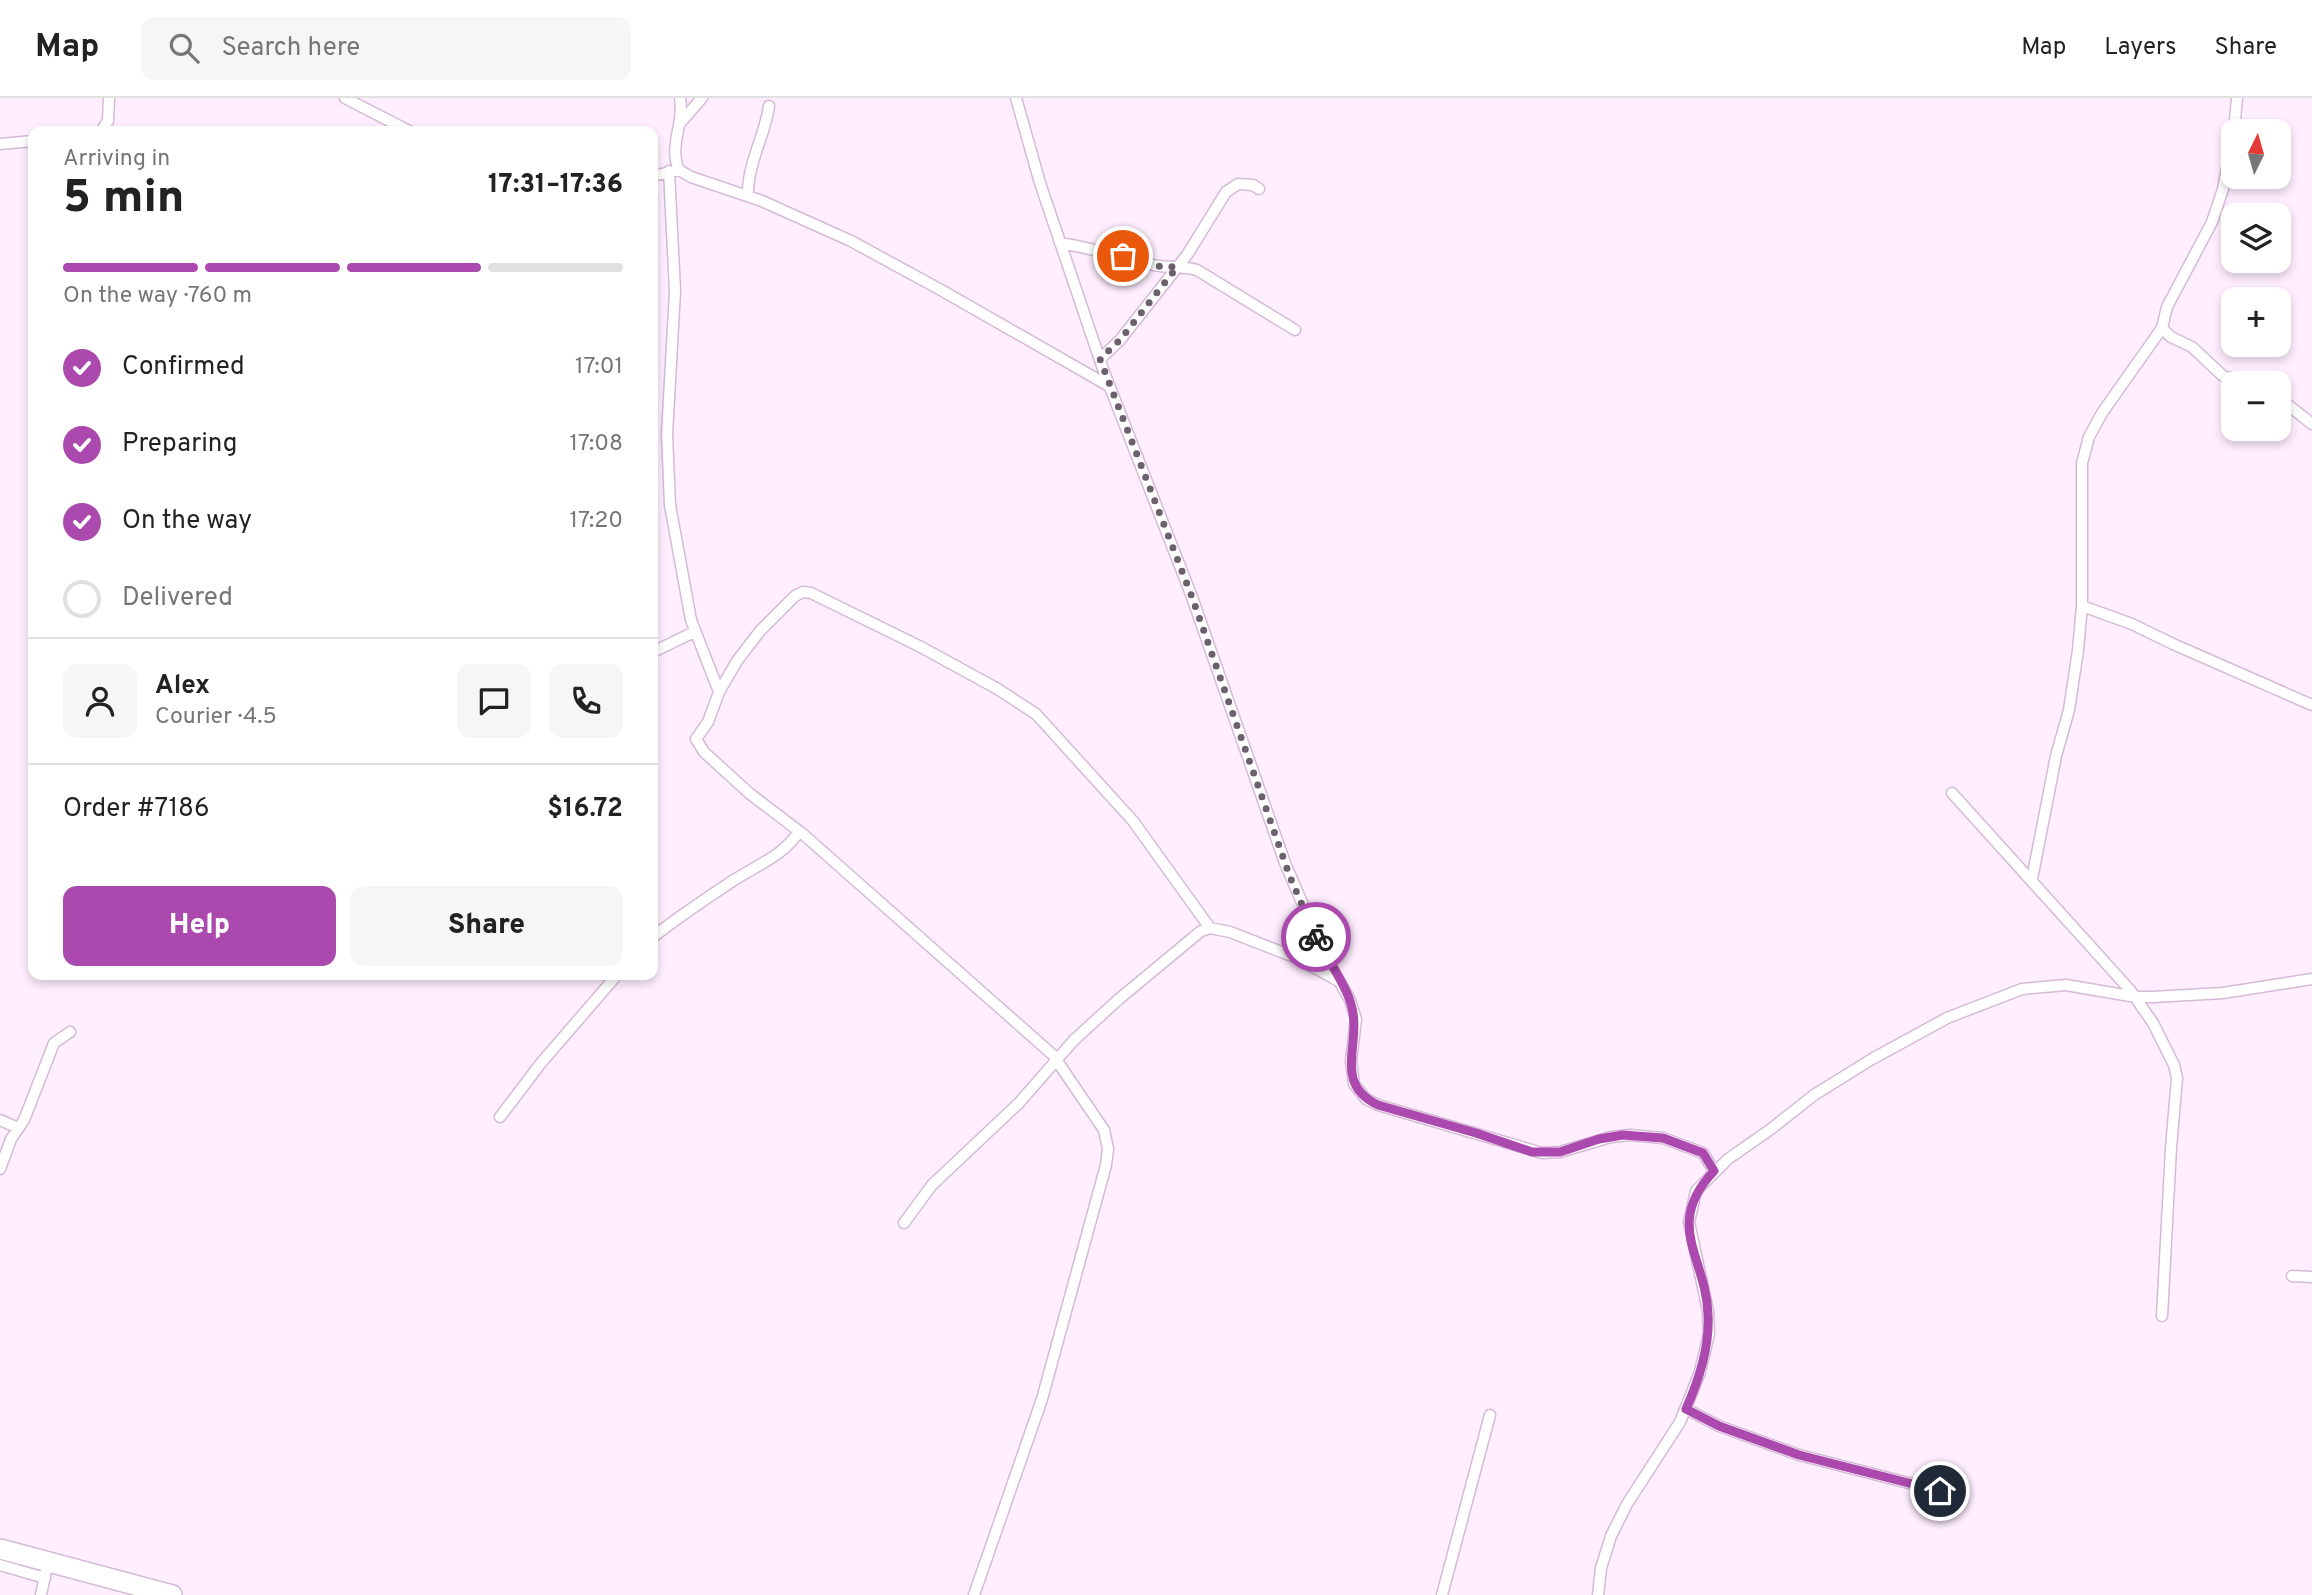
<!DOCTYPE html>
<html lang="en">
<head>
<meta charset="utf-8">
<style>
	body { margin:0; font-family:Overpass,sans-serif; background:#f6f6f6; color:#222; height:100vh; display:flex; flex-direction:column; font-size:26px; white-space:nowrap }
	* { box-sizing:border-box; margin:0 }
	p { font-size:23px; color:#767676 }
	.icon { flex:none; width:38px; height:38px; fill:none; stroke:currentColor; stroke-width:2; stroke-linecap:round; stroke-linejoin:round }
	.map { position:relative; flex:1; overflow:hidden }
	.sheet { position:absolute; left:28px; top:28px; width:630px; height:854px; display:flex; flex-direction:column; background:#fff; border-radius:14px; box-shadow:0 4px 10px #0003 }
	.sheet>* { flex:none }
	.needle { width:46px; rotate:5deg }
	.fabs { position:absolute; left:2221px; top:21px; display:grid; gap:14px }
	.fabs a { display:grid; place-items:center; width:70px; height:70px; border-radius:14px; background:#fff; box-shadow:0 4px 10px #0003; font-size:35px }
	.pin { position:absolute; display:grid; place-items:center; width:60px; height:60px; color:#fff; margin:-30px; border:4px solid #fff; border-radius:50%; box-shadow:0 2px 7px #0007 }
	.courier { position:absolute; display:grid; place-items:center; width:70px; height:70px; margin:-35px; border:5px solid #ab49af; border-radius:50%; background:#fff; color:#222; box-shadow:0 2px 9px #0007 }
	.summary em { font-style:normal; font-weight:800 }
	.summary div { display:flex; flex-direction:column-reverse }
	.summary { display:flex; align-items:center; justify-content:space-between; height:119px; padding:0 35px }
	h1 { font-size:46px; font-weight:800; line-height:52px }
	.bar { display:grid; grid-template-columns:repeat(4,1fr); gap:10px 7px; align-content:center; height:84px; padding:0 35px }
	.bar i { height:9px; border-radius:5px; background:#e0e0e0 }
	.bar .current { background:#ab49af }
	.bar p { grid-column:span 4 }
	.line { display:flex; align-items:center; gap:18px; padding:0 35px; border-top:2px solid #e0e0e0 }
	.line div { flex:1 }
	.round { display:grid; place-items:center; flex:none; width:74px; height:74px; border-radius:14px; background:#f6f6f6 }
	ol { padding:0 35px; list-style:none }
	li { display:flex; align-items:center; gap:21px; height:77px }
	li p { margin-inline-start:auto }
	li .icon { padding:7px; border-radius:50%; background:#ab49af; color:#fff; stroke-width:4 }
	li:last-child { color:#767676 }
	li i { width:38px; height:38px; border:4px solid #e0e0e0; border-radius:50% }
	.cta { display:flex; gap:14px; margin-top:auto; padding:14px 35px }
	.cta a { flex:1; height:80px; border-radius:14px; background:#ab49af; color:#fff; font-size:28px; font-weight:800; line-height:80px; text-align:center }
	.cta a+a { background:#f6f6f6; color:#222 }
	header { display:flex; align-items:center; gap:42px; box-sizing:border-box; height:98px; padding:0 35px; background:#fff; border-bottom:2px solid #e0e0e0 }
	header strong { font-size:33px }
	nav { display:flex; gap:38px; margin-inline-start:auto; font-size:24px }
	.search { width:490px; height:63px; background:#f6f6f6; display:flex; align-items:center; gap:18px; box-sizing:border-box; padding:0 24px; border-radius:14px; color:#767676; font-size:26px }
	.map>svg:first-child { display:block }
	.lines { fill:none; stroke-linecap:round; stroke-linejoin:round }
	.street-casing { stroke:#d5bad5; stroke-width:13 }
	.highway-casing { stroke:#d5bad5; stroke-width:22 }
	.street { stroke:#fff; stroke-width:10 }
	.highway { stroke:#fff; stroke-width:19 }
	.done { stroke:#6c606c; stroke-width:7; stroke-dasharray:0 12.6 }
	.route { stroke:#ab49af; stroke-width:9 }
</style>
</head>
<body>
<header>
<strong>Map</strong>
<div class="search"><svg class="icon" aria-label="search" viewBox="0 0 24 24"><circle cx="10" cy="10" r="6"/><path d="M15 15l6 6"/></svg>Search here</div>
<nav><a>Map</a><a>Layers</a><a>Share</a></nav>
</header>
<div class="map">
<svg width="2312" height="1497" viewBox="0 0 2312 1497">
	<rect width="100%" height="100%" fill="#fef"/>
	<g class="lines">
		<defs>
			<path id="street" d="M345 0 409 33
				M1016 0 1040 85 1104 274 1192 499 1285 765 1325 858 1350 902 1356 921 1351 963 1354 986 1366 1001 1378 1007 1542 1055 1560 1054 1611 1039 1630 1037 1663 1040 1703 1055 1714 1073
				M682 23 702 0
				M101 33 108 23 109 0
				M2234 33 2237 0
				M0 46 33 43
				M679 72C668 48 685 24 680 0
				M669 73 675 193 667 336 670 407 691 522 719 594
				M653 78 679 72 691 79 762 103 851 143 941 192 1109 288
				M748 98C747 66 765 38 769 8
				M1060 145C1092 150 1122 159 1153 167 1168 170 1183 168 1197 172L1295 232
				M2162 230 2171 239 2192 249 2223 278 2251 285
				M1100 261 1120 242 1187 157 1226 94 1238 86 1253 87 1259 91
				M2278 299 2312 326
				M2082 508 2132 526 2173 546 2312 607
				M653 554 694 534
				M1952 695 2130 892 2153 925 2174 967 2177 980 2171 1050 2162 1218
				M2032 781 2056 658 2069 612 2078 552 2082 508V365L2089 339 2102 315 2162 230 2167 209 2212 124 2223 91 2233 39
				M653 839C678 819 707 800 734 782 756 768 786 756 799 733
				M500 1019 541 965 617 877
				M0 1022 18 1030
				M0 1071 11 1041 24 1022 54 945 70 934
				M904 1125 932 1087 1019 1005 1074 942 1119 901 1201 833 1210 830 1230 834 1297 860 1337 882
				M2292 1178 2312 1179
				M1686 1311 1719 1328 1799 1357 1940 1393
				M0 1467 45 1480
				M41 1497 46 1473
				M974 1497 1042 1301 1106 1067 1108 1051 1104 1032 1053 957 804 737 749 695 704 654 696 641 708 624 719 594 737 563 760 533 795 498 803 494 811 495 919 548 996 590 1036 616 1133 723 1210 830
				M1442 1497 1490 1317
				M1598 1497 1601 1470 1611 1438 1627 1406 1680 1324 1700 1274 1709 1236 1708 1213 1689 1124 1696 1093 1728 1061 1771 1031 1814 997 1872 961 1947 920 2022 891 2066 887 2136 899H2153L2223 895 2312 881"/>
			<path id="highway" d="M0 1451 172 1497"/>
		</defs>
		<!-- street casing -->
		<use href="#street" class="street-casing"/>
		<!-- highway casing -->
		<use href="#highway" class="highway-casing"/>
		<!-- street -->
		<use href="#street" class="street"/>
		<!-- highway -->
		<use href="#highway" class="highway"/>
	</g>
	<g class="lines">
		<!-- done -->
		<path class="done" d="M1123 158 1156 168 1177 169 1120 242 1100 261 1192 499 1290 779 1316 839"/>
		<!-- route -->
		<path class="route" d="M1316 839C1326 860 1345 884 1351 906 1363 945 1331 984 1378 1007L1476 1035 1532 1054H1560L1599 1041 1623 1037 1663 1040 1703 1055 1714 1073C1663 1127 1706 1159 1708 1216 1710 1249 1699 1282 1686 1311L1719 1328 1799 1357 1940 1393"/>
	</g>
</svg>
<div class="fabs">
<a><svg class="needle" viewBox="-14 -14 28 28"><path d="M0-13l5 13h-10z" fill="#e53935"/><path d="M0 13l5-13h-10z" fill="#767676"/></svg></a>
<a><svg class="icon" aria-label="layers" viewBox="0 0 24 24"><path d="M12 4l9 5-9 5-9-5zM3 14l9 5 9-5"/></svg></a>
<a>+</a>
<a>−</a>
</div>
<div class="pin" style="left:1123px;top:158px;background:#ea580c"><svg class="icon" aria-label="bag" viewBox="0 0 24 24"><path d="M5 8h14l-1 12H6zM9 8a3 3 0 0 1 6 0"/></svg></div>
<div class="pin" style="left:1940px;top:1393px;background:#1f2937"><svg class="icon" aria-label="home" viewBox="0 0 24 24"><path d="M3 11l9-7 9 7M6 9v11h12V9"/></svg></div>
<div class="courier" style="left:1316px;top:839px"><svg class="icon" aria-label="bike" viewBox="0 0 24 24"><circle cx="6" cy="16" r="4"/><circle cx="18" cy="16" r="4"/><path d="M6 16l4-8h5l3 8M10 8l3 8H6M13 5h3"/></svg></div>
<section class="sheet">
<div class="summary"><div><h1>5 min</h1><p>Arriving in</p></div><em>17:31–17:36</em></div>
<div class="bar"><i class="current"></i><i class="current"></i><i class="current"></i><i></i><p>On the way · 760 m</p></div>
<ol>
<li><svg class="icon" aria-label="check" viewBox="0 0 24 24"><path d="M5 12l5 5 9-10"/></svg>Confirmed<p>17:01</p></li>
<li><svg class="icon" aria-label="check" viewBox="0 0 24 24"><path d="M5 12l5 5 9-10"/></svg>Preparing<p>17:08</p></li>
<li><svg class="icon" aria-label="check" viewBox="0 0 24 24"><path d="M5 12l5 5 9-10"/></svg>On the way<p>17:20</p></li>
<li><i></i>Delivered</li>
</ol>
<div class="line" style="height:126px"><a class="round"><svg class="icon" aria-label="person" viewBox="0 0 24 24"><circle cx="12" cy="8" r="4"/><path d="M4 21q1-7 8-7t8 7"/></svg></a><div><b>Alex</b><p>Courier · 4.5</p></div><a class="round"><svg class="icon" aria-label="chat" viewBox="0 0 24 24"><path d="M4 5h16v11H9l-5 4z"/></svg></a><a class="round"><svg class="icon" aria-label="phone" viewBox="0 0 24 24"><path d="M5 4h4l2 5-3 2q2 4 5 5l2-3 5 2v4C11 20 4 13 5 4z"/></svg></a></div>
<div class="line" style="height:91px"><div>Order #7186</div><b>$16.72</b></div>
<div class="cta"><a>Help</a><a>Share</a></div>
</section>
</div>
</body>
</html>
